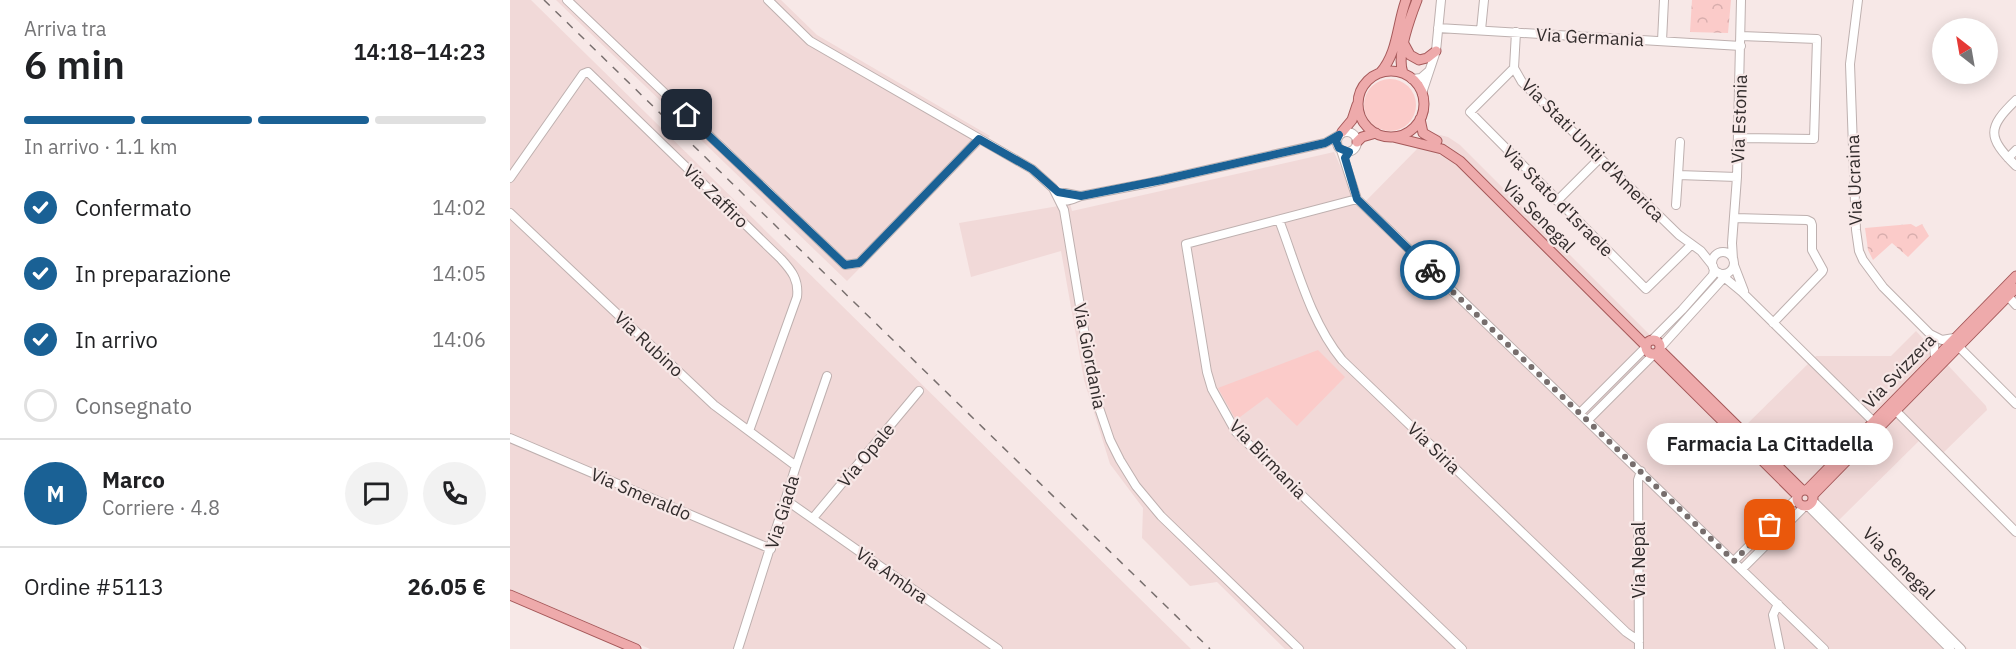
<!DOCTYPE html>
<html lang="it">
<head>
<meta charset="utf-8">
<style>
	body { margin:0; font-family:"IBM Plex Sans",sans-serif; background:#f2f2f2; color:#202124; height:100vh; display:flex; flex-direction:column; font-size:22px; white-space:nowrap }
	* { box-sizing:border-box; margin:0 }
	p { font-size:20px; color:#757577 }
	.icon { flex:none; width:33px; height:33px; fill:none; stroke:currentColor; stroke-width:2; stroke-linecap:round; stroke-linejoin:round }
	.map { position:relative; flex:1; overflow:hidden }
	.drawer { display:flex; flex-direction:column; background:#fff; width:510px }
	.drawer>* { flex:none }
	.needle { width:39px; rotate:329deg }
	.tools { position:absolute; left:1422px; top:18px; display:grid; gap:12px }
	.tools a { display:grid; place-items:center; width:66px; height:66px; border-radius:50%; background:#fff; box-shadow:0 3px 15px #0003; font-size:30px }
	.pin { position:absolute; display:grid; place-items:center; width:51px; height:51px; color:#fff; margin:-26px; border-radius:12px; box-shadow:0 3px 9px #0006 }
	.courier { position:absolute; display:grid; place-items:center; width:60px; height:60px; margin:-30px; border:4px solid #1a6195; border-radius:50%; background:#fff; color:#222; box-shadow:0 2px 8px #0007 }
	.bubble { position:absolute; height:42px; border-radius:21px; background:#fff; box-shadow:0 3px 15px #0003; font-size:20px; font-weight:600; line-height:42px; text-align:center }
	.head em { font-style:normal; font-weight:600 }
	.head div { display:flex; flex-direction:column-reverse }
	.head { display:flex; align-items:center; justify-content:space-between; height:102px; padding:0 24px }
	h1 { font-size:39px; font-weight:600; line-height:45px }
	.bar { display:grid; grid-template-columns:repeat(4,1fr); gap:9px 6px; align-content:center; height:72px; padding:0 24px }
	.bar i { height:8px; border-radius:4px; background:#e0e0e0 }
	.bar .selected { background:#1a6195 }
	.bar p { grid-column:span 4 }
	.line { display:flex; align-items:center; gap:15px; padding:0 24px; border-top:2px solid #e0e0e0 }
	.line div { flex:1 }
	.round { display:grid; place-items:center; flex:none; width:63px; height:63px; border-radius:32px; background:#f2f2f2 }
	ol { padding:0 24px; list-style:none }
	li { display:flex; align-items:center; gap:18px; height:66px }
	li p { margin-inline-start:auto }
	li .icon { padding:6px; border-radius:50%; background:#1a6195; color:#fff; stroke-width:4 }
	li:last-child { color:#757577 }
	li i { width:33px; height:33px; border:3px solid #e0e0e0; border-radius:50% }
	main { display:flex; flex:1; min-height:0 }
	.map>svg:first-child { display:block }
	.built { fill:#f1d9d8 }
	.green { fill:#fbcbc9 }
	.park { fill:url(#park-crowns) }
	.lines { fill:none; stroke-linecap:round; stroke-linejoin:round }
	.minor-casing { stroke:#beb0af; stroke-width:10 }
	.major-casing { stroke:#a5595a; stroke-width:11 }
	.minor { stroke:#fff; stroke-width:8 }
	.major { stroke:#eeaaab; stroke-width:9 }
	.rail { stroke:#786f6e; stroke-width:1.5; stroke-dasharray:8 8; stroke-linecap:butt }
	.done { stroke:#776e6d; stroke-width:6; stroke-dasharray:0 10.8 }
	.route { stroke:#1a6195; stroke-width:8 }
	.labels { text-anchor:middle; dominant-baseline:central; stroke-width:4.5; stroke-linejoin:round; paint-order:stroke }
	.street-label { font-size:18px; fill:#322c2c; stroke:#f7e8e7 }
</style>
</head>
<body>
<main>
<section class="drawer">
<div class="head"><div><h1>6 min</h1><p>Arriva tra</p></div><em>14:18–14:23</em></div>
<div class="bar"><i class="selected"></i><i class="selected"></i><i class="selected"></i><i></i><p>In arrivo · 1.1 km</p></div>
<ol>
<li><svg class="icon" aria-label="check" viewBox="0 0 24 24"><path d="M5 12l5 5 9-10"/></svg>Confermato<p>14:02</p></li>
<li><svg class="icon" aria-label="check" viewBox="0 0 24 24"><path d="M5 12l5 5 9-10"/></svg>In preparazione<p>14:05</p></li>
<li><svg class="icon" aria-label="check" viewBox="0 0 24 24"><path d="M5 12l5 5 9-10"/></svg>In arrivo<p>14:06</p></li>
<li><i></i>Consegnato</li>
</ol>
<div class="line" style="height:108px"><b class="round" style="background:#1a6195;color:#fff">M</b><div><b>Marco</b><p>Corriere · 4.8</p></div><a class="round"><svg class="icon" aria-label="chat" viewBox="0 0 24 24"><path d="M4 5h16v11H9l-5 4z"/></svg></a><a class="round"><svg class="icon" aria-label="phone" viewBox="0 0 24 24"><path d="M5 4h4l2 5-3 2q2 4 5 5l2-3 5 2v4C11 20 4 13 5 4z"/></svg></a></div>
<div class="line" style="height:78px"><div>Ordine #5113</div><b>26.05 €</b></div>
</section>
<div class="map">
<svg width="1506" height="649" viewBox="0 0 1506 649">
	<defs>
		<pattern id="park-crowns" width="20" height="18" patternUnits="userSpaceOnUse" patternTransform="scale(1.5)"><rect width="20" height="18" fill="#fbcbc9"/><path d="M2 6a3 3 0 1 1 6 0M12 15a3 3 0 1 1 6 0" fill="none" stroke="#d8aead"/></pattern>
	</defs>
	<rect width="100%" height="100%" fill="#f7e8e7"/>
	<!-- built -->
	<path class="built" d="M0 0H21L681 649H140L0 589Z
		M46 0H271L307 35 480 136 337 281Z
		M918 132 938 137 950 145 1233 428 1306 356H1381L1406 331 1476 406 1477 410 1433 453 1415 435 1329 520 1458 649H775L707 582 680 586 632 538 633 508 600 464 574 380 551 251 461 277 449 223 560 204 562 211 824 152 849 208 910 146Z"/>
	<!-- green -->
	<path class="green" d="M854 105a26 26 0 1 1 52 0a26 26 0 1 1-52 0Z
		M808 350 835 377 787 426 757 397 726 420 708 388Z"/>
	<!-- park -->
	<path class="park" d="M1182 0H1221L1218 33 1180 32Z
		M1401 224 1406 227 1412 224 1419 236 1398 257 1382 243 1363 260 1358 250 1355 228Z"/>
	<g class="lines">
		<defs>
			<path id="minor" d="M57 0 335 265 349 263 469 139
				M258 0 300 41 522 169 543 188 554 210 585 396 600 440 610 460 626 486 651 516 789 649
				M1348 0 1340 64 1346 230 1349 251 1353 260 1373 287 1420 334 1432 340 1444 338
				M928 28 1231 46
				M971 30 974 0
				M1006 32 1004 68 1012 82 1169 235 1191 251 1203 266
				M1152 41 1154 0
				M1004 68 960 112 1136 289 1181 245
				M902 79 911 78 919 71
				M912 93 926 51 931 0
				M1506 100C1477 128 1477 137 1506 166
				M827 142a10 10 0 1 1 20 0a10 10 0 1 1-20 0Z
				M1228 138 1304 139 1307 39 1231 36
				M1170 142 1168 175 1227 177
				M831 150 847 199 1314 649
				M1498 158 1506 150
				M0 178 73 74 78 72 271 259C282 271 289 280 287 297L239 431
				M549 198C556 204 564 198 571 196L639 183 815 143 829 135
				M549 198 555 193 570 196
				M847 199 676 244 697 372 702 389 726 432 952 649
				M1047 201 1090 158
				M1166 205 1168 175
				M0 213 204 405 286 466
				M1225 218 1297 220 1301 222 1302 225V250L1313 270 1312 272 1263 323
				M769 220C787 267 800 321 832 360L1116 632 1129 641
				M1202 263a11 11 0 1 1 22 0a11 11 0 1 1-22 0Z
				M1223 259 1222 243 1227 177 1231 0
				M1224 265 1234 291
				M1209 273 1232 292 1368 426
				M1495 293 1506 305
				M1420 334 1424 345 1425 357
				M1142 340 1172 310 1203 275 1204 269
				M1449 347 1506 404
				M1150 348 1218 273
				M1382 407 1506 532
				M1070 413 1136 347
				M1078 420 1143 355
				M0 438 261 549
				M276 500 488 649
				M1303 501 1451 649
				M1298 506 1440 649
				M303 518 409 391
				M1224 561 1286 499
				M1232 569 1294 507
				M1268 604 1263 615 1270 649
				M228 649 286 466 317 376
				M1129 649 1128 480 1131 471"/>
			<path id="major" d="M894 44 900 55 909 60 917 58 926 51
				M848 104a33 33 0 1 1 66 0a33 33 0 1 1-66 0Z
				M870 73C888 53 887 24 896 0
				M893 73C886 55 900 18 907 0
				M910 119 913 133 927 141
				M832 132 842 120 847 105
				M883 137 932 149 950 161 1136 346
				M847 142 852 137 866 133
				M1136 347a7 7 0 1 1 14 0a7 7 0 1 1-14 0Z
				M1150 350 1292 490
				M1145 354 1287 495
				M1287 498a8 8 0 1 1 16 0a8 8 0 1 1-16 0Z
				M1297 490 1506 276
				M1303 495 1506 288
				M0 595 126 649"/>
		</defs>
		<!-- minor casing -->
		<use href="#minor" class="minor-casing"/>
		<!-- major casing -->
		<use href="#major" class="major-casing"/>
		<!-- minor -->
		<use href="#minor" class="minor"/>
		<!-- major -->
		<use href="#major" class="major"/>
		<!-- rail -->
		<path class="rail" d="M34 0 700 649"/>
	</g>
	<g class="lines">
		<!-- done -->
		<path class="done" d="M920 270 1224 561 1260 525"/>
		<!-- route -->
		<path class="route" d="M177 115 335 265 349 263 469 139 522 169 548 192 571 196 652 180 815 143 829 135 826 141 829 148 839 152 835 158 847 199 920 270"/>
	</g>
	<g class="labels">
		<!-- street labels -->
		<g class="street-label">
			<text transform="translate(1080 37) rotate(3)">Via Germania</text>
			<text transform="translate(1229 119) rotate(-88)">Via Estonia</text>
			<text transform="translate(1083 150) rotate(45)">Via Stati Uniti d'America</text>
			<text transform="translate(1344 180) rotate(-92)">Via Ucraina</text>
			<text transform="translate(206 196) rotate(44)">Via Zaffiro</text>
			<text transform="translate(1048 201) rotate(45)">Via Stato d'Israele</text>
			<text transform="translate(1029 216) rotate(45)">Via Senegal</text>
			<text transform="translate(139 344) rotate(43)">Via Rubino</text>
			<text transform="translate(580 356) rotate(79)">Via Giordania</text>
			<text transform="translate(1389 371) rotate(-46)">Via Svizzera</text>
			<text transform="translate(924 448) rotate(44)">Via Siria</text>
			<text transform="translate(356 455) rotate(-50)">Via Opale</text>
			<text transform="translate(758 459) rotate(46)">Via Birmania</text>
			<text transform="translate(131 494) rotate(23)">Via Smeraldo</text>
			<text transform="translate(272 512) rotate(-73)">Via Giada</text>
			<text transform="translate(1128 560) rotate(-90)">Via Nepal</text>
			<text transform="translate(1389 563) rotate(45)">Via Senegal</text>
			<text transform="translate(382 575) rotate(35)">Via Ambra</text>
		</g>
	</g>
</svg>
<div class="tools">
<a><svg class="needle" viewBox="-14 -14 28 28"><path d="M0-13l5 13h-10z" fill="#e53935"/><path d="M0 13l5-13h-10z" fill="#757577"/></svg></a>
</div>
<div class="pin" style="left:1260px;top:525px;background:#ea580c"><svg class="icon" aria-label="bag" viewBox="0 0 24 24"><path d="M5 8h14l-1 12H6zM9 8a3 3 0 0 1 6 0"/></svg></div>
<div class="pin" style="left:177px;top:115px;background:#1f2937"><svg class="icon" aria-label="home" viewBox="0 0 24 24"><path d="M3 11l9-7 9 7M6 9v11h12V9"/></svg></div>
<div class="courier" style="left:920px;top:270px"><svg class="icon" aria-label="bike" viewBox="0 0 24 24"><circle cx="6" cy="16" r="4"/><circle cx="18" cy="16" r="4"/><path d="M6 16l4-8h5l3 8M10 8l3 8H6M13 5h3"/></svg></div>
<div class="bubble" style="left:1137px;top:423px;width:246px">Farmacia La Cittadella</div>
</div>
</main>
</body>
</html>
